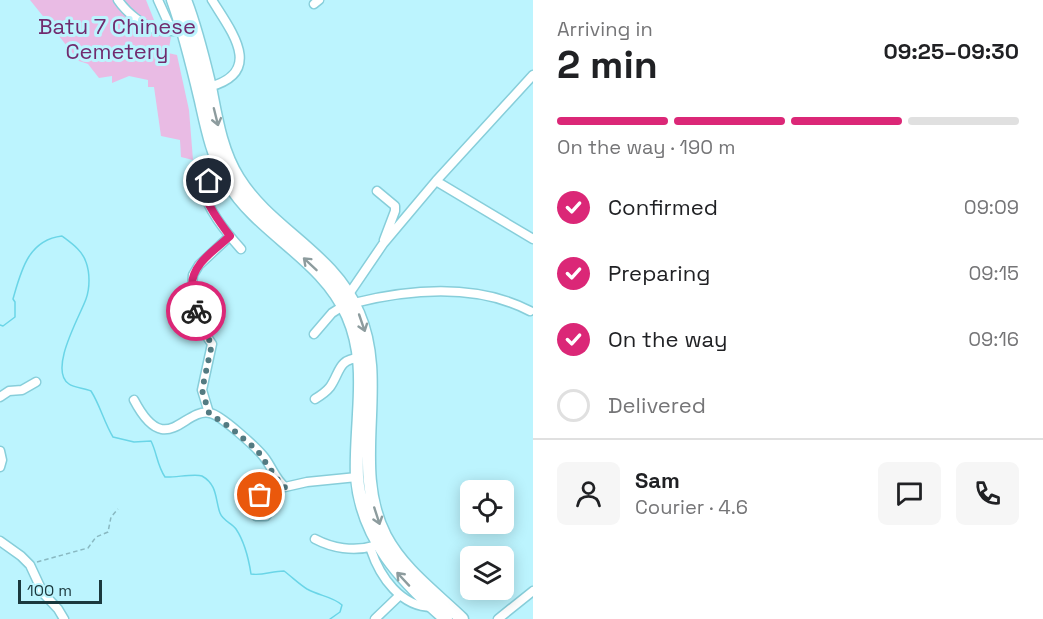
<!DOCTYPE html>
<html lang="en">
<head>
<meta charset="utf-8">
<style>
	body { margin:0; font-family:"Space Grotesk",sans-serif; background:#f6f6f6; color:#202124; height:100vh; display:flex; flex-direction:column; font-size:22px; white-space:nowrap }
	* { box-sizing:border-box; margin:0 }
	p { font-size:20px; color:#757577 }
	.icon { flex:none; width:33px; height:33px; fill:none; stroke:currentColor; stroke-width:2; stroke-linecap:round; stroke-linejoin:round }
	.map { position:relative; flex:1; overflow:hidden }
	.panel { display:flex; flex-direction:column; background:#fff; width:510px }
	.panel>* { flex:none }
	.fabs { position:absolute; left:460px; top:480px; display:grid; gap:12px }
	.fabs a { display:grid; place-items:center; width:54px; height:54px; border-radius:9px; background:#fff; box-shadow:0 3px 15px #0003; font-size:30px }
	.scale { position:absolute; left:18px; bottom:15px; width:84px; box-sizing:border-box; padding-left:6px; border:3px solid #1b383d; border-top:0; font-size:16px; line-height:21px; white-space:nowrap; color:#1b383d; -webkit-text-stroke:4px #bcf4fe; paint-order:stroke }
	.pin { position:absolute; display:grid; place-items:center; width:51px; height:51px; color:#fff; margin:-26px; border:3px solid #fff; border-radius:50%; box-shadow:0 2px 6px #0007 }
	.courier { position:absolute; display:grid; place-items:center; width:60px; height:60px; margin:-30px; border:4px solid #db2777; border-radius:50%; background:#fff; color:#222; box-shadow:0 2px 8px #0007 }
	.headline em { font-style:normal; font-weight:700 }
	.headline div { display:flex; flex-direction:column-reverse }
	.headline { display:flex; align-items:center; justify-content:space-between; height:102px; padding:0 24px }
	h1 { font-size:39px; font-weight:700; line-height:45px }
	.bar { display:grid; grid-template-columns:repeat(4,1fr); gap:9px 6px; align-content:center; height:72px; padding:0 24px }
	.bar i { height:8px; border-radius:4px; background:#e0e0e0 }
	.bar .on { background:#db2777 }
	.bar p { grid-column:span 4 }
	.line { display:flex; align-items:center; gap:15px; padding:0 24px; border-top:2px solid #e0e0e0 }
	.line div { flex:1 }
	.round { display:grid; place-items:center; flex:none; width:63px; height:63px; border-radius:9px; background:#f6f6f6 }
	ol { padding:0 24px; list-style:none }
	li { display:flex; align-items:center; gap:18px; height:66px }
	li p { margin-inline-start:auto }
	li .icon { padding:6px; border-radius:50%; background:#db2777; color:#fff; stroke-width:4 }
	li:last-child { color:#757577 }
	li i { width:33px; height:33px; border:3px solid #e0e0e0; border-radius:50% }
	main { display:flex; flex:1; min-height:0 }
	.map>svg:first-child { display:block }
	.green { fill:#e9bbe4 }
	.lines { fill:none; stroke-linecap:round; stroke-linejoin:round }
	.stream { stroke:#6ad5e7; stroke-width:1.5 }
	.minor-casing { stroke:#87ceda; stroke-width:11 }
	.highway-casing { stroke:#87ceda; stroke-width:15 }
	.path { stroke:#89b8c1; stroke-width:1.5; stroke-dasharray:4.5 3; stroke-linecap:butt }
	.minor { stroke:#fff; stroke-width:8 }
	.highway { stroke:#fff; stroke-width:12 }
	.oneway { stroke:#8d9c9e }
	.done { stroke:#537a81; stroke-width:6; stroke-dasharray:0 10.8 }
	.route { stroke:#db2777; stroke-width:8 }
	.labels { text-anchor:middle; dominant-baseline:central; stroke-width:6; stroke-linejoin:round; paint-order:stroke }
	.park-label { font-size:22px; fill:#712b6e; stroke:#bcf4fe }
</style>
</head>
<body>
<main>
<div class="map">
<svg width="533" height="619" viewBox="0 0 533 619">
	<rect width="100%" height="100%" fill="#bcf4fe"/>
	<!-- green -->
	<path class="green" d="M30 0H146L156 25 155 32 171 37 168 53 177 55 189 110 193 160 181 157 180 140 161 136 154 87H148V80L129 76 112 83V76L99 78 88 64 79 61Z"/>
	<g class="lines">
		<!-- stream -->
		<path class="stream" d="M0 325 3 326 15 317V302L13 299C21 271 28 240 62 236 71 243 82 250 86 262 90 273 90 288 86 299 80 316 48 370 69 384 74 388 85 388 91 391 100 405 104 422 113 437L134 442 151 441C157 453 157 465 165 477 174 478 195 473 202 476 218 485 215 500 220 513 223 521 232 523 236 529 244 541 249 561 251 574 262 576 272 571 284 571 292 577 299 584 307 589 319 596 332 596 342 605L340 612 330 619"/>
		<defs>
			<path id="minor" d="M118 0C126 12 143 26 157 30 161 31 167 31 172 31
				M158 0 172 31H174
				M314 4 319 0
				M209 87C265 72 231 31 212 0
				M222 172 201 185C208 210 224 230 241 249
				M436 181 533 239
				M377 191 395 206V211L384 240
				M349 294 383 244 436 181 533 75
				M354 303C411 289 476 283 530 311
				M314 334 332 313 343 306
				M0 397 9 391 22 390 36 382
				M315 399C320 396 326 392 330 387 340 373 338 359 359 358
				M134 400C166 461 184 407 210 413 221 415 257 448 264 457 272 467 275 479 285 487L307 482 357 477
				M209 413 202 390 212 344 199 325 192 287 193 275 199 265 230 236
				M0 451 2 460 0 467
				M271 490 276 491 279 495 266 516H256L251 510C254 499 261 493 271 490Z
				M315 539C332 548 354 552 373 546
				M0 541 21 556 30 565 43 593 58 609 64 619
				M376 542 371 550C380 577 401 607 432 607
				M375 619 400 595
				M498 619 533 591"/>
			<path id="highway" d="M173 0C185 33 193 67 201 101 207 128 213 158 228 182 259 234 323 258 348 316 362 348 361 380 359 414 358 435 356 456 357 477 362 539 402 581 446 619
				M185 0C196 28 203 58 210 87 216 118 221 151 238 178 270 230 334 254 358 313 389 384 349 466 385 536 403 570 435 593 462 619"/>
		</defs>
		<!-- minor casing -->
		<use href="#minor" class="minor-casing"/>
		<!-- highway casing -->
		<use href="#highway" class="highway-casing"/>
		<!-- path -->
		<path class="path" d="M37 562 88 548 96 537 108 532 111 517 118 509"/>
		<!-- minor -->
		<use href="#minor" class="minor"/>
		<!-- highway -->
		<use href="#highway" class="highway"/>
	</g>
	<!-- one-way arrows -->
	<defs><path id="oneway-shaft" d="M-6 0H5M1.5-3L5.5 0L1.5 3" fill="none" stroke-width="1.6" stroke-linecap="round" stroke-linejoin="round" transform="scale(1.5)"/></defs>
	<g class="oneway">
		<use href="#oneway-shaft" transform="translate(216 117) rotate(76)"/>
		<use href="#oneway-shaft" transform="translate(310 264) rotate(-137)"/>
		<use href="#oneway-shaft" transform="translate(362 323) rotate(71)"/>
		<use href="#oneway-shaft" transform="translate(377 516) rotate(72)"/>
		<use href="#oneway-shaft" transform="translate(403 579) rotate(-133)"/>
	</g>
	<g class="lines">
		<!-- done -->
		<path class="done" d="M196 311 199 325 212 344 202 390 209 413 232 429 257 450 280 483 285 487 279 495 276 491 271 490 260 495"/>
		<!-- route -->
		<path class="route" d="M196 311C195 303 192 295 192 288 190 265 215 250 230 236 218 220 207 205 201 185L209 181"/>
	</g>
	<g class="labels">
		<!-- park labels -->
		<g class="park-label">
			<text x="117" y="26">Batu 7 Chinese<tspan x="117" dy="25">Cemetery</tspan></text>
		</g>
	</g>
</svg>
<div class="fabs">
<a><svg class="icon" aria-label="locate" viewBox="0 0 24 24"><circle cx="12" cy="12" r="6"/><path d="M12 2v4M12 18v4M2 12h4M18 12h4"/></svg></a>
<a><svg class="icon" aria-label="layers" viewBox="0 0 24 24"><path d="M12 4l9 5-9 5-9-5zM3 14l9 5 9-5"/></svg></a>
</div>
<div class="scale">100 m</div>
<div class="pin" style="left:260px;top:495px;background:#ea580c"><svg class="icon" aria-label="bag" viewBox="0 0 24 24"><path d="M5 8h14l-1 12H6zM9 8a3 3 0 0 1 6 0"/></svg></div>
<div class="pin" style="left:209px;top:181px;background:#1f2937"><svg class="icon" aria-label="home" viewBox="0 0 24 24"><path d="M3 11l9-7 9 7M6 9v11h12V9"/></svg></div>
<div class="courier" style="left:196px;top:311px"><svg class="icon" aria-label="bike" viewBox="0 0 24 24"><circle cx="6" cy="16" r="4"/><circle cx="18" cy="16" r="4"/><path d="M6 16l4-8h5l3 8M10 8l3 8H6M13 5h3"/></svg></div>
</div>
<section class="panel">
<div class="headline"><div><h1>2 min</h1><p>Arriving in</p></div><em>09:25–09:30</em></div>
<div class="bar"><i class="on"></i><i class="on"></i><i class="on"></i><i></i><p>On the way · 190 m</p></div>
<ol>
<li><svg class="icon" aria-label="check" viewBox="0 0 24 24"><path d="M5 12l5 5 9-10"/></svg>Confirmed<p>09:09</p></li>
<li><svg class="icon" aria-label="check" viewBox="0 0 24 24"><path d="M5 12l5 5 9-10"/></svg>Preparing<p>09:15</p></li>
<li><svg class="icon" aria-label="check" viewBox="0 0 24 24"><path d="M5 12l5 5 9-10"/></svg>On the way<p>09:16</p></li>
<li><i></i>Delivered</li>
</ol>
<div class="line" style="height:108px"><a class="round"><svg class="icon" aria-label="person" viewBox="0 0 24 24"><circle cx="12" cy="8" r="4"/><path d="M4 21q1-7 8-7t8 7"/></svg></a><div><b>Sam</b><p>Courier · 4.6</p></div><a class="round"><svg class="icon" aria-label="chat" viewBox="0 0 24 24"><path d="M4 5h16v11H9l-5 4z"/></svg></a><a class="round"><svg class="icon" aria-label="phone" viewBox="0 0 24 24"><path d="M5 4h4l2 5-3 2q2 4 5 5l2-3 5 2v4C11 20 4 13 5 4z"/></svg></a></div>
</section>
</main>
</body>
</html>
